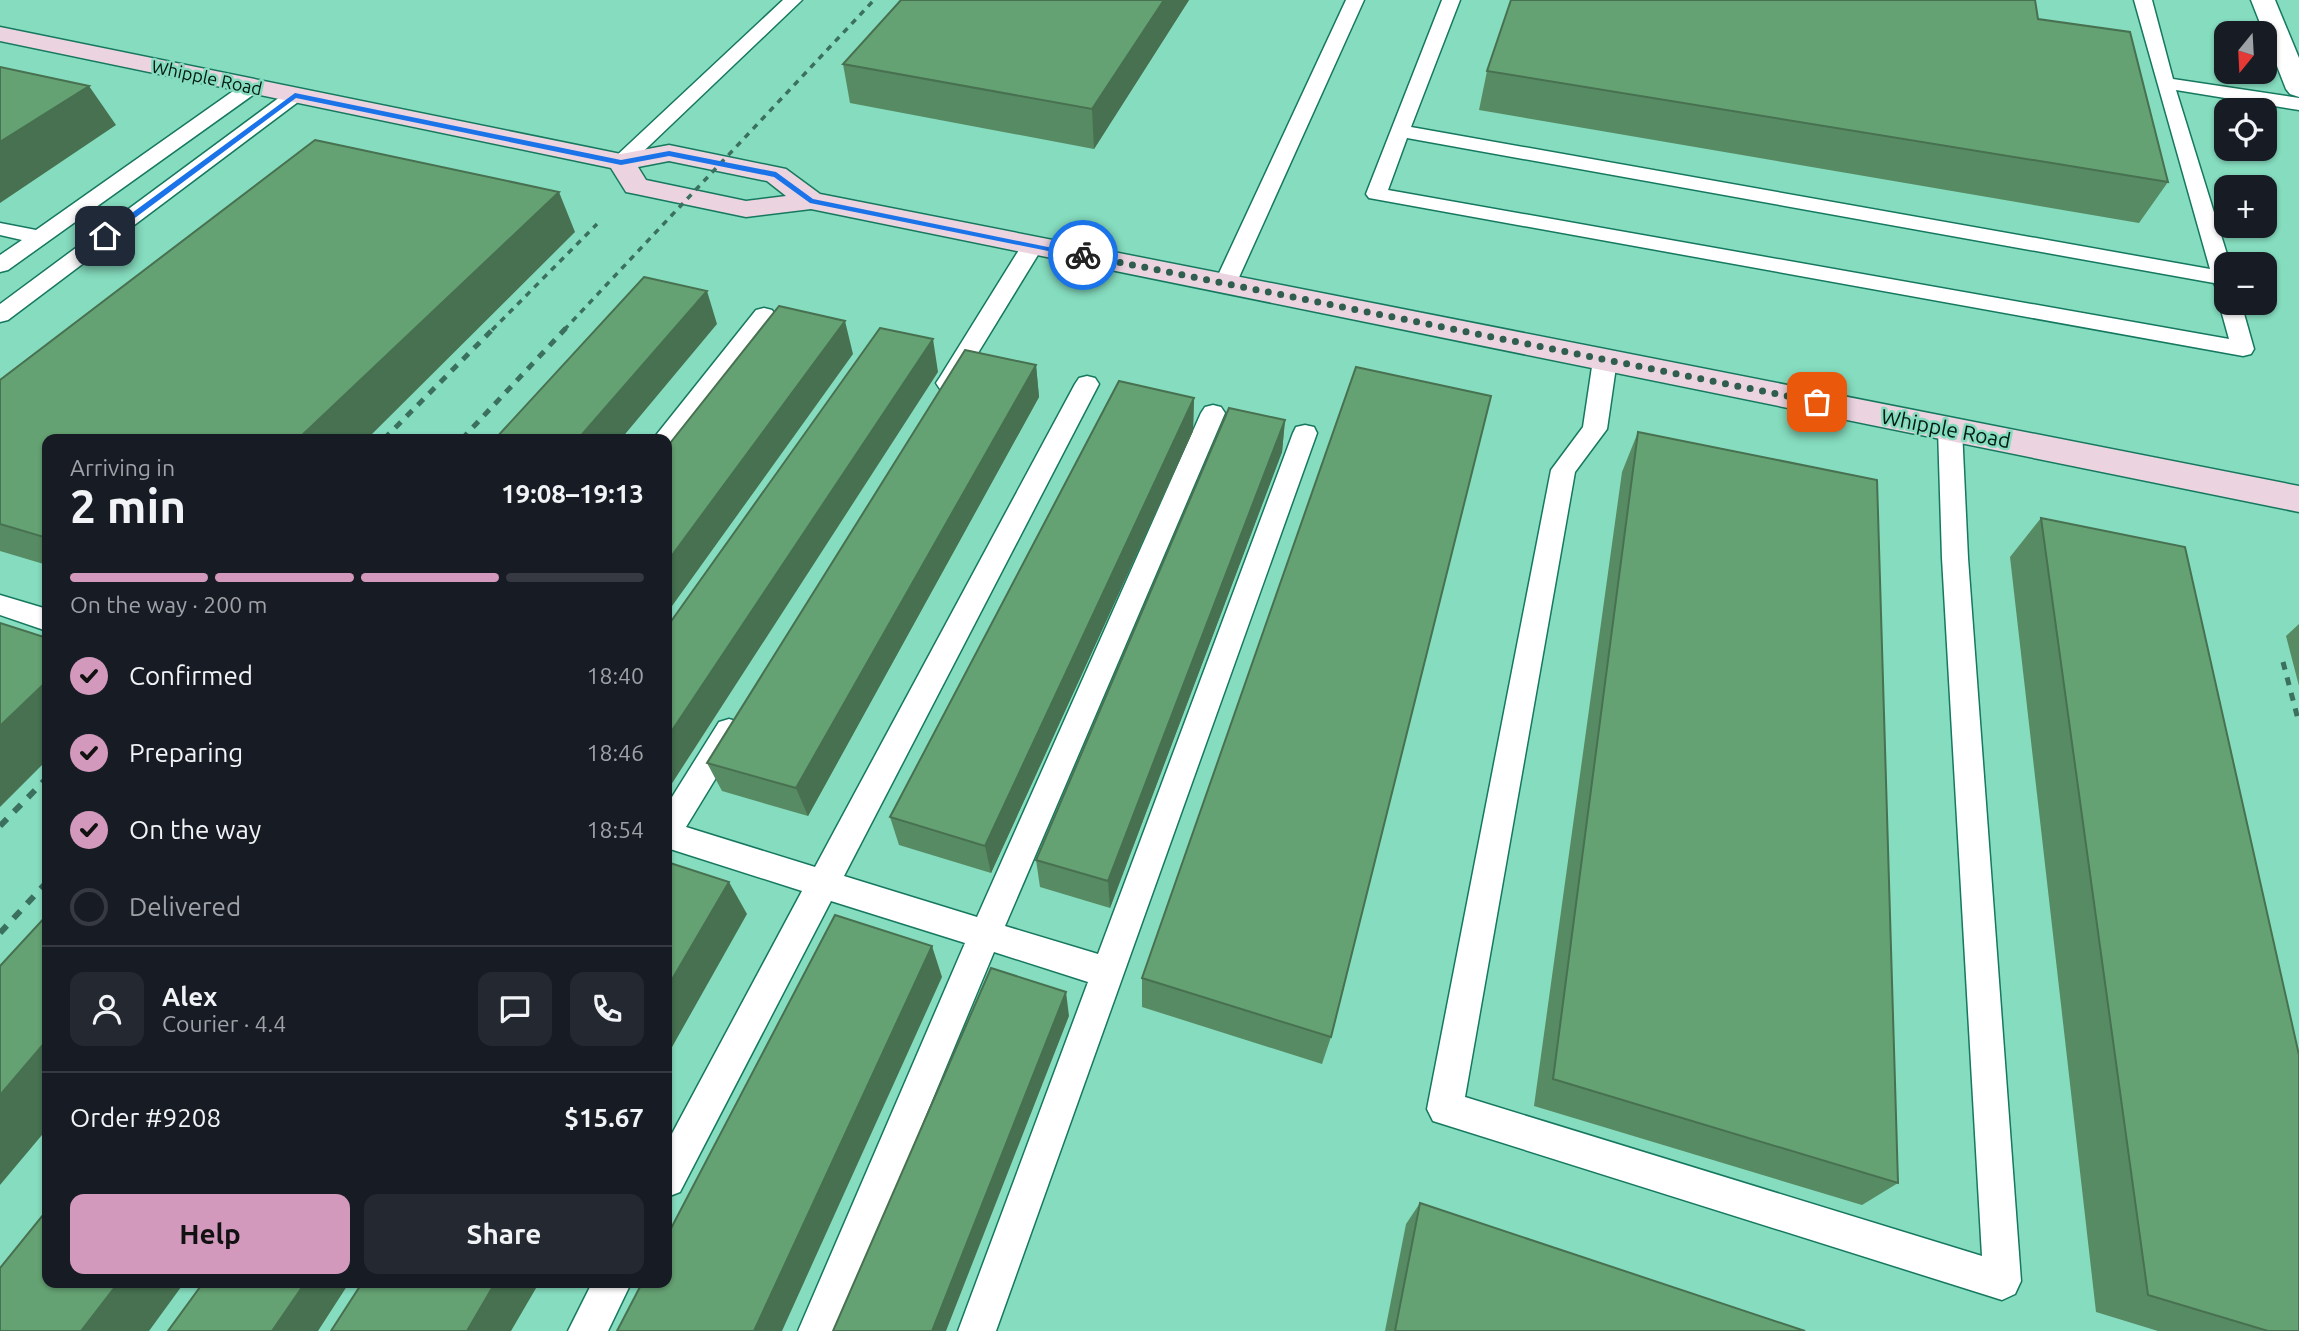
<!DOCTYPE html>
<html lang="en">
<head>
<meta charset="utf-8">
<style>
	body { margin:0; font-family:Ubuntu,sans-serif; background:#242831; color:#f1f3f6; height:100vh; display:flex; flex-direction:column; font-size:26px; white-space:nowrap }
	* { box-sizing:border-box; margin:0 }
	p { font-size:23px; color:#9ea1a6 }
	.icon { flex:none; width:38px; height:38px; fill:none; stroke:currentColor; stroke-width:2; stroke-linecap:round; stroke-linejoin:round }
	.map { position:relative; flex:1; overflow:hidden }
	.panel { position:absolute; left:42px; top:434px; width:630px; height:854px; display:flex; flex-direction:column; background:#171b24; border-radius:14px; box-shadow:0 2px 5px #0004 }
	.panel>* { flex:none }
	.needle { width:46px; rotate:198deg }
	.buttons { position:absolute; left:2214px; top:21px; display:grid; gap:14px }
	.buttons a { display:grid; place-items:center; width:63px; height:63px; border-radius:14px; background:#171b24; box-shadow:0 2px 5px #0004; font-size:35px }
	.pin { position:absolute; display:grid; place-items:center; width:60px; height:60px; color:#fff; margin:-30px; border-radius:14px; box-shadow:0 4px 10px #0006 }
	.courier { position:absolute; display:grid; place-items:center; width:70px; height:70px; margin:-35px; border:5px solid #1a73e8; border-radius:50%; background:#fff; color:#222; box-shadow:0 2px 9px #0007 }
	.head em { font-style:normal; font-weight:700 }
	.head div { display:flex; flex-direction:column-reverse }
	.head { display:flex; align-items:center; justify-content:space-between; height:119px; padding:0 28px }
	h1 { font-size:46px; font-weight:700; line-height:52px }
	.bar { display:grid; grid-template-columns:repeat(4,1fr); gap:10px 7px; align-content:center; height:84px; padding:0 28px }
	.bar i { height:9px; border-radius:5px; background:#363941 }
	.bar .on { background:#d299bc }
	.bar p { grid-column:span 4 }
	.line { display:flex; align-items:center; gap:18px; padding:0 28px; border-top:2px solid #363941 }
	.line div { flex:1 }
	.round { display:grid; place-items:center; flex:none; width:74px; height:74px; border-radius:14px; background:#242831 }
	ol { padding:0 28px; list-style:none }
	li { display:flex; align-items:center; gap:21px; height:77px }
	li p { margin-inline-start:auto }
	li .icon { padding:7px; border-radius:50%; background:#d299bc; color:#111; stroke-width:4 }
	li:last-child { color:#9ea1a6 }
	li i { width:38px; height:38px; border:4px solid #363941; border-radius:50% }
	.primary-button { display:flex; gap:14px; margin-top:auto; padding:14px 28px }
	.primary-button a { flex:1; height:80px; border-radius:14px; background:#d299bc; color:#111; font-size:28px; font-weight:700; line-height:80px; text-align:center }
	.primary-button a+a { background:#242831; color:#f1f3f6 }
	.map>svg:first-child { display:block }
	.lines { fill:none; stroke-linecap:round; stroke-linejoin:round }
	.lane-casing { stroke:#16785f; stroke-width:3 }
	.street-casing { stroke:#16785f; stroke-width:3 }
	.secondary-casing { stroke:#16785f; stroke-width:3 }
	.lane { fill:#fff; fill-rule:evenodd }
	.street { fill:#fff; fill-rule:evenodd }
	.secondary { fill:#ebd4df; fill-rule:evenodd }
	.rail-far2 { stroke:#3b705e; stroke-width:3.5; stroke-dasharray:6 6; stroke-linecap:butt }
	.rail-far1 { stroke:#3b705e; stroke-width:5; stroke-dasharray:8 8; stroke-linecap:butt }
	.rail { stroke:#3b705e; stroke-width:6; stroke-dasharray:10 10; stroke-linecap:butt }
	.wall { fill:#578b63 }
	.shaded-wall { fill:#477150 }
	.building { fill:#65a273; stroke:#477150; stroke-width:2 }
	.route { fill:#1a73e8 }
	.done { stroke:#2f5d4e; stroke-width:7; stroke-dasharray:0 12.6 }
	.labels { text-anchor:middle; dominant-baseline:central; stroke-width:5; stroke-linejoin:round; paint-order:stroke }
	.far-street-label { font-size:18px; fill:#001911; stroke:#85dcbe }
	.street-label { font-size:21px; fill:#001911; stroke:#85dcbe }
</style>
</head>
<body>
<div class="map">
<svg width="2299" height="1331" viewBox="0 0 2299 1331">
	<rect width="100%" height="100%" fill="#85dcbe"/>
	<g class="lines">
		<defs>
			<path id="lane" d="M783 0H802L628 166H614L611 162 614 158Z
				M1346 0H1364L1236 284 1233 289H1217L1214 284Z
				M1442 0H1460L1411 127 2210 269 2134 0H2152L2173 79 2299 98V110L2176 90 2230 264H2226V295L2218 293 2214 283 1407 138 1388 190 2229 339 2219 303 2226 297V303H2241L2254 349 2251 354 2243 356 1369 198 1366 194Z
				M253 80 260 82 262 86 260 90 8 270 0 272V255L22 240 0 235V223L36 230 246 82Z
				M295 89 304 95 302 99 8 320 0 322V304L288 91Z
				M1033 239 1040 241 1044 245 956 389 948 391 940 389 936 383 940 377 1022 245 1026 241Z
				M764 308 772 310 775 315 772 320 674 445 667 447V439H653L756 310Z
				M1605 352 1613 355 1617 360 1607 429 1575 472 1465 1097 1982 1256 1942 558 1938 429 1941 423 1950 421 1959 423 1962 429 1968 558 2021 1281 2015 1294 2002 1300 1433 1121 1427 1109 1551 470 1583 427 1593 360 1597 355Z
				M1087 376 1095 378 1099 384 844 876 977 917 1201 413 1205 407 1213 405 1221 407 1225 413 1005 926 1098 954 1293 433 1296 427 1305 425 1314 427 1317 433 996 1331H958L1088 982 994 952 836 1331H798L965 943 831 901 680 1192 667 1197V1143L802 891 667 848V805L719 722 729 719 739 722 744 731 739 740 686 827 815 867 1075 384 1079 378Z
				M0 595 47 609V631L0 615Z
				M592 1283H631L608 1331H568Z"/>
			<path id="street" d="M2251 0H2275L2299 58V97L2290 94 2286 89Z"/>
			<path id="secondary" d="M0 27 621 154 669 145 786 169 820 194 2299 486V512L811 209 746 217 636 194 626 192 611 168 0 41ZM669 161 767 181 786 196 746 201 646 180 638 167Z"/>
		</defs>
		<!-- lane casing -->
		<use href="#lane" class="lane-casing"/>
		<!-- street casing -->
		<use href="#street" class="street-casing"/>
		<!-- secondary casing -->
		<use href="#secondary" class="secondary-casing"/>
		<!-- lane -->
		<use href="#lane" class="lane"/>
		<!-- street -->
		<use href="#street" class="street"/>
		<!-- secondary -->
		<use href="#secondary" class="secondary"/>
		<!-- rail-far2 -->
		<path class="rail-far2" d="M492 330 597 224
			M564 330 874 0"/>
		<!-- rail-far1 -->
		<path class="rail-far1" d="M384 439 494 328
			M462 439 566 328
			M2283 662 2299 723"/>
		<!-- rail -->
		<path class="rail" d="M0 826 47 778
			M0 933 47 882"/>
	</g>
	<!-- wall -->
	<path class="wall" d="M1189 0 1094 149 850 103 843 64Z
		M2038 19 2168 182 2139 223 1479 110 1487 71Z
		M575 232 47 439V565L0 551V380Z
		M1036 365 1039 397 808 816 722 791 707 763Z
		M1194 398 1193 431 991 873 899 845 890 817Z
		M1285 420 1282 452 1110 908 1040 887 1036 860Z
		M1638 432 1898 1183 1862 1205 1534 1106 1622 472Z
		M2041 518 2299 1331H2158L2096 1312 2010 557Z
		M2299 624V686L2286 636Z
		M1142 978 1331 1037 1322 1064 1142 1007Z
		M1420 1203 1805 1331H1385L1406 1224Z"/>
	<!-- shaded-wall -->
	<path class="shaded-wall" d="M1164 0H1189L1094 149 1092 109Z
		M89 86 116 125 0 203V142Z
		M559 192 575 232 367 439H298Z
		M707 291 717 324 621 439H578Z
		M845 321 853 354 667 613V562Z
		M933 339 938 372 669 788 667 785V738Z
		M1036 365 1039 397 808 816 796 788Z
		M1194 398 1193 431 991 873 985 846Z
		M1285 420 1282 452 1110 908 1108 881Z
		M47 681V760L0 807V726Z
		M729 882 747 914 667 1056V988Z
		M932 946 942 977 782 1331H754Z
		M1066 992 1069 1016 946 1331H932Z
		M47 1040V1129L0 1185V1095Z
		M118 1283H184L149 1331H81Z
		M305 1283H349L318 1331H272Z
		M495 1283H539L511 1331H467Z"/>
	<!-- building -->
	<path class="building" d="M901 0H1164L1092 109 843 64Z
		M1511 0H2035L2038 19 2130 32 2168 182 1487 71Z
		M0 67 89 86 0 142Z
		M315 140 559 192 298 439H47V538L0 524V380Z
		M644 277 707 291 578 439H495Z
		M779 306 845 321 667 562V447Z
		M880 328 933 339 667 738V627Z
		M965 350 1036 365 796 788 707 763Z
		M1356 367 1491 396 1331 1037 1142 978Z
		M1119 381 1194 398 985 846 890 817Z
		M1229 408 1285 420 1108 881 1036 860Z
		M1638 432 1877 480 1898 1183 1553 1079Z
		M2041 518 2185 547 2299 1055V1331H2268L2148 1295Z
		M0 623 47 638V681L0 726Z
		M667 862 729 882 667 988Z
		M47 915V1040L0 1095V966Z
		M835 915 932 946 754 1331H617L642 1283H667V1236Z
		M991 968 1066 992 932 1331H833Z
		M1420 1203 1805 1331H1395Z
		M47 1210V1283H118L81 1331H0V1268Z
		M203 1283H305L272 1331H168Z
		M362 1283H495L467 1331H331Z"/>
	<!-- route -->
	<path class="route" d="M295 93 621 160 669 151 776 172 813 199 1087 255 1083 258 810 203 774 177 669 156 621 165 296 98 108 238H102V235Z"/>
	<g class="lines">
		<!-- done -->
		<path class="done" d="M1083 255 1817 402"/>
	</g>
	<g class="labels">
		<!-- far-street labels -->
		<g class="far-street-label">
			<text transform="translate(207 77) rotate(12)">Whipple Road</text>
		</g>
		<!-- street labels -->
		<g class="street-label">
			<text transform="translate(1946 428) rotate(11)">Whipple Road</text>
		</g>
	</g>
</svg>
<div class="buttons">
<a><svg class="needle" viewBox="-14 -14 28 28"><path d="M0-13l5 13h-10z" fill="#e53935"/><path d="M0 13l5-13h-10z" fill="#9ea1a6"/></svg></a>
<a><svg class="icon" aria-label="locate" viewBox="0 0 24 24"><circle cx="12" cy="12" r="6"/><path d="M12 2v4M12 18v4M2 12h4M18 12h4"/></svg></a>
<a>+</a>
<a>−</a>
</div>
<div class="pin" style="left:1817px;top:402px;background:#ea580c"><svg class="icon" aria-label="bag" viewBox="0 0 24 24"><path d="M5 8h14l-1 12H6zM9 8a3 3 0 0 1 6 0"/></svg></div>
<div class="pin" style="left:105px;top:236px;background:#1f2937"><svg class="icon" aria-label="home" viewBox="0 0 24 24"><path d="M3 11l9-7 9 7M6 9v11h12V9"/></svg></div>
<div class="courier" style="left:1083px;top:255px"><svg class="icon" aria-label="bike" viewBox="0 0 24 24"><circle cx="6" cy="16" r="4"/><circle cx="18" cy="16" r="4"/><path d="M6 16l4-8h5l3 8M10 8l3 8H6M13 5h3"/></svg></div>
<section class="panel">
<div class="head"><div><h1>2 min</h1><p>Arriving in</p></div><em>19:08–19:13</em></div>
<div class="bar"><i class="on"></i><i class="on"></i><i class="on"></i><i></i><p>On the way · 200 m</p></div>
<ol>
<li><svg class="icon" aria-label="check" viewBox="0 0 24 24"><path d="M5 12l5 5 9-10"/></svg>Confirmed<p>18:40</p></li>
<li><svg class="icon" aria-label="check" viewBox="0 0 24 24"><path d="M5 12l5 5 9-10"/></svg>Preparing<p>18:46</p></li>
<li><svg class="icon" aria-label="check" viewBox="0 0 24 24"><path d="M5 12l5 5 9-10"/></svg>On the way<p>18:54</p></li>
<li><i></i>Delivered</li>
</ol>
<div class="line" style="height:126px"><a class="round"><svg class="icon" aria-label="person" viewBox="0 0 24 24"><circle cx="12" cy="8" r="4"/><path d="M4 21q1-7 8-7t8 7"/></svg></a><div><b>Alex</b><p>Courier · 4.4</p></div><a class="round"><svg class="icon" aria-label="chat" viewBox="0 0 24 24"><path d="M4 5h16v11H9l-5 4z"/></svg></a><a class="round"><svg class="icon" aria-label="phone" viewBox="0 0 24 24"><path d="M5 4h4l2 5-3 2q2 4 5 5l2-3 5 2v4C11 20 4 13 5 4z"/></svg></a></div>
<div class="line" style="height:91px"><div>Order #9208</div><b>$15.67</b></div>
<div class="primary-button"><a>Help</a><a>Share</a></div>
</section>
</div>
</body>
</html>
